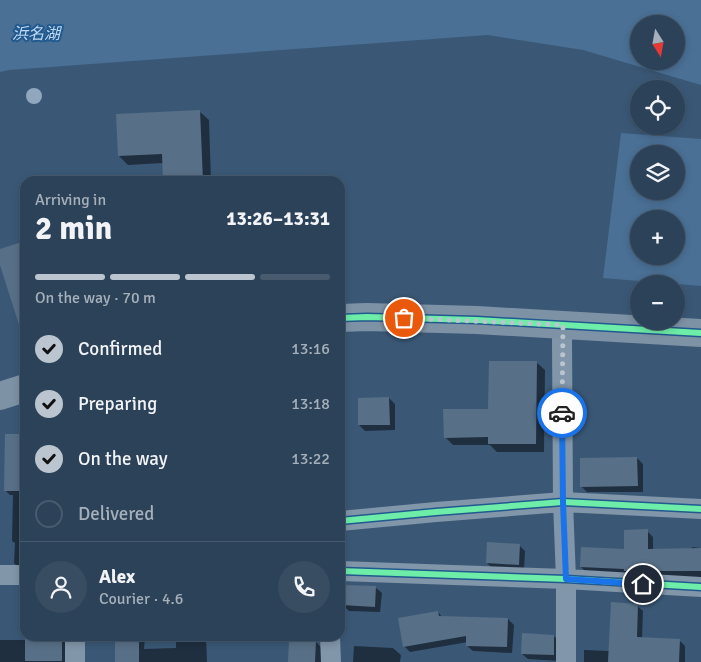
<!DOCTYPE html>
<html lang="en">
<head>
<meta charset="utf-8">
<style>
	body { margin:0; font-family:Signika,"Noto Sans JP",sans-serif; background:#384d61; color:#f1f3f6; height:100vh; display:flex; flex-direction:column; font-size:19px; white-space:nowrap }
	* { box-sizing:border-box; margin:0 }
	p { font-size:16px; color:#a6b0ba }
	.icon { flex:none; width:28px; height:28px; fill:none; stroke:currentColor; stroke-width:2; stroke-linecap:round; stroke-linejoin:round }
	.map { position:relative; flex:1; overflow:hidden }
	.sheet { position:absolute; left:20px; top:176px; width:325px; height:465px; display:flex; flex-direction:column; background:#2c4258; border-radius:15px; box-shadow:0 2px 8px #0003,0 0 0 1px #485b6e }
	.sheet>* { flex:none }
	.needle { width:32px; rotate:169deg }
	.buttons { position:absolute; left:630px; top:15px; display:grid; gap:10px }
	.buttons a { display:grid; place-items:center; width:55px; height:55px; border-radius:50%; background:#2c4258; box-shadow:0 2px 8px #0003,0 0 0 1px #485b6e; font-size:25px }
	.pin { position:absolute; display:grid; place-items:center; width:42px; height:42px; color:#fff; margin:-21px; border:2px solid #fff; border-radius:50%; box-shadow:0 1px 5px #0007 }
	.courier { position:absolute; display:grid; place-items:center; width:50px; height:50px; margin:-25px; border:4px solid #1a73e8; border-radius:50%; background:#fff; color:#222; box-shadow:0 1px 6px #0007 }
	.overview em { font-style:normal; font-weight:700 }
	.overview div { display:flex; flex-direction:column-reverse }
	.overview { display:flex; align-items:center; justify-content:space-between; height:85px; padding:0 15px }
	h1 { font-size:32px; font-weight:700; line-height:38px }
	.bar { display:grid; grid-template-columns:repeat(4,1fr); gap:8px 5px; align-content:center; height:60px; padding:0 15px }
	.bar i { height:6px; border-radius:4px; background:#485b6e }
	.bar .selected { background:#bac5cf }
	.bar p { grid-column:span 4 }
	.line { display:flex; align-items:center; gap:12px; padding:0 15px; border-top:1px solid #485b6e }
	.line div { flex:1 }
	.round { display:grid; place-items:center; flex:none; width:52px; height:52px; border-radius:26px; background:#384d61 }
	ol { padding:0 15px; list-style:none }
	li { display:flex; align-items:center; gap:15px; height:55px }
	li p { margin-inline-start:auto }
	li .icon { padding:5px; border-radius:50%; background:#bac5cf; color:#111; stroke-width:4 }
	li:last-child { color:#a6b0ba }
	li i { width:28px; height:28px; border:2px solid #485b6e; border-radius:50% }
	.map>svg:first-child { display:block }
	.water { fill:#4a7095; fill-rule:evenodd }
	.shadow { fill:#0007 }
	.building { fill:#587087 }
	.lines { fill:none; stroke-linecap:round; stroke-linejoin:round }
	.street { stroke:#8196a9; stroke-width:20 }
	.secondary { stroke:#7e92a6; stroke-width:28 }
	.cycleway-casing { stroke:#22598e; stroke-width:9 }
	.cycleway { stroke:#6deda7; stroke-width:6 }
	.tree { fill:#90a7be }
	.done { stroke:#bac5cf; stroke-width:5; stroke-dasharray:0 9 }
	.route { stroke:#1a73e8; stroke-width:6 }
	.labels { text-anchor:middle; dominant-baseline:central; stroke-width:4; stroke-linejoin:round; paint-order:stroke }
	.water-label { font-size:16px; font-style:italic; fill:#bdd9f3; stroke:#22598e }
</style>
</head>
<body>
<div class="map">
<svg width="701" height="662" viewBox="0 0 701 662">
	<rect width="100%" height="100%" fill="#3a5876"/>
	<!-- water -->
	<path class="water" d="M0 0H701V85L583 50 488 35 9 70 0 72ZM639 24H676V61H639Z
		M621 133 701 139V286L603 278ZM639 154H676V191H639ZM639 219H676V256H639Z"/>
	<!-- shadow -->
	<path class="shadow" d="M200 112 209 120 211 181H164L163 163 128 165 119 156Z
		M536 362 545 370 544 452H497L490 445H453L445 437 489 410Z
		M389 398 395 404V430L365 431 359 425Z
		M25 435V568H19L14 563 15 543 12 541 13 495H10L5 490Z
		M637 458 643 464V492H587L581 486Z
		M647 531 653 537V550H692V547L701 548V580L587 573 581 567 625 550Z
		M519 545 525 551 524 570 493 569 487 563Z
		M376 588 382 593 380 612 349 611 343 605Z
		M637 606 643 611 642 639 679 640 685 646V662H584V650L610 651Z
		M438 612 442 617 508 619 514 625 512 653 473 651 467 646 468 642 410 652 404 646Z
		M26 636H66L67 662H0V640H26Z
		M114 636H145L144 649 176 648V636H206L207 662H116V641L114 638Z
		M554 636 559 642V661L528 659 522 654Z
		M315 641 321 647V662H290Z
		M354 646 393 648 401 655 400 662H353Z"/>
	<!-- building -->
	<path class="building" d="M200 110 203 181H163L162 154 118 156 116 114Z
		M25 241V331H21L0 265V249Z
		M489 361H537L536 444H488V437L444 438 443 409H488Z
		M389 397 390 425H358V398Z
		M5 434H25V491H4Z
		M637 457 638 486 580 487V458Z
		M648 529V549L701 548V571H624V569L580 567 581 547 624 549V530Z
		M487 542 520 544 519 565 486 563Z
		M343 585 376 586 375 607 342 605Z
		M611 602 638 604 637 637 680 639 679 662H608Z
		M438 611 439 616 508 618 507 647 466 646V636L403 647 398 618Z
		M522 633 554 635V655L521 654Z
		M25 636H62V661H25Z
		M115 636H139V662H115Z
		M289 639 316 640 315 662H288Z"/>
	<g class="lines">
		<!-- street -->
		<path class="street" d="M563 325 562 341 563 502 566 579V662
			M340 521 436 512 563 502 701 509
			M340 571 566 579 701 587
			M0 575H25
			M75 636V662
			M330 636 331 662"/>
		<!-- secondary -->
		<path class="secondary" d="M340 318 367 317 477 320 701 333
			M0 396 25 388"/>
		<defs>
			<path id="cycleway" d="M340 318 367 317 477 320 701 333
				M340 521 436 512 563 502 701 509
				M340 571 566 579 701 587"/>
		</defs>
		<!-- cycleway casing -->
		<use href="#cycleway" class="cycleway-casing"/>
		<!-- cycleway -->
		<use href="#cycleway" class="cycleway"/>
	</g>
	<!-- trees -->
	<circle class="tree" cx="34" cy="96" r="8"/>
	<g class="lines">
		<!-- done -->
		<path class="done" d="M404 318 563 325 562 413"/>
		<!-- route -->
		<path class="route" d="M562 413 563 502 566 579 643 584"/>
	</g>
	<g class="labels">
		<!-- water labels -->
		<g class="water-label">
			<text x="36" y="34">浜名湖</text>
		</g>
	</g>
</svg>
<div class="buttons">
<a><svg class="needle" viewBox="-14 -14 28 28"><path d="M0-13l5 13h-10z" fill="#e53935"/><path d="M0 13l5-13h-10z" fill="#a6b0ba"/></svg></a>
<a><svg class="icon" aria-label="locate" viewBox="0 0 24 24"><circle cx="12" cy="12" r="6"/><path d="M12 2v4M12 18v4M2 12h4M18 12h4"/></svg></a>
<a><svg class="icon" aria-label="layers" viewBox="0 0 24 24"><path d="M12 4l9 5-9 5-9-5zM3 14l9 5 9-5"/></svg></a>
<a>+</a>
<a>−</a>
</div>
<div class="pin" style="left:404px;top:318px;background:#ea580c"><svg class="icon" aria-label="bag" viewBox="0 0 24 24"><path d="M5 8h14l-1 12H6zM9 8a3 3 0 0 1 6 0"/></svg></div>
<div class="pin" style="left:643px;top:584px;background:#1f2937"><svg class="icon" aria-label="home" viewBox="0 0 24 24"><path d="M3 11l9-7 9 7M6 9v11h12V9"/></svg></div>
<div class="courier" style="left:562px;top:413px"><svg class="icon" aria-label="car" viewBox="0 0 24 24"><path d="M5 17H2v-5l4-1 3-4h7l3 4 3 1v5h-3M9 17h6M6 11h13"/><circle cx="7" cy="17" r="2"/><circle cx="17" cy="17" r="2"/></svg></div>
<section class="sheet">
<div class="overview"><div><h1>2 min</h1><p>Arriving in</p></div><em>13:26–13:31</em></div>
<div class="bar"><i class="selected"></i><i class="selected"></i><i class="selected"></i><i></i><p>On the way · 70 m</p></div>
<ol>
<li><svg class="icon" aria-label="check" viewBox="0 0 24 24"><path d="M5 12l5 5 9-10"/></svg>Confirmed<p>13:16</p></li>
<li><svg class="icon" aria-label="check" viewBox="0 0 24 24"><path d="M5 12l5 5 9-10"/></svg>Preparing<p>13:18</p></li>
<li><svg class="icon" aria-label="check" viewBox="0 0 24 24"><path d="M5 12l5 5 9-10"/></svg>On the way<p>13:22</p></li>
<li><i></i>Delivered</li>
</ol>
<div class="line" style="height:90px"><a class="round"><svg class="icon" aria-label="person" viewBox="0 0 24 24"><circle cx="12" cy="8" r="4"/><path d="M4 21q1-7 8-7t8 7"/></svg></a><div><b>Alex</b><p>Courier · 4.6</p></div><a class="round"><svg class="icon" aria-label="phone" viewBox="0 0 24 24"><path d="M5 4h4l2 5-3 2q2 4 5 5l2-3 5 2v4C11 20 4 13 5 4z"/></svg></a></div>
</section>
</div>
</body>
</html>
